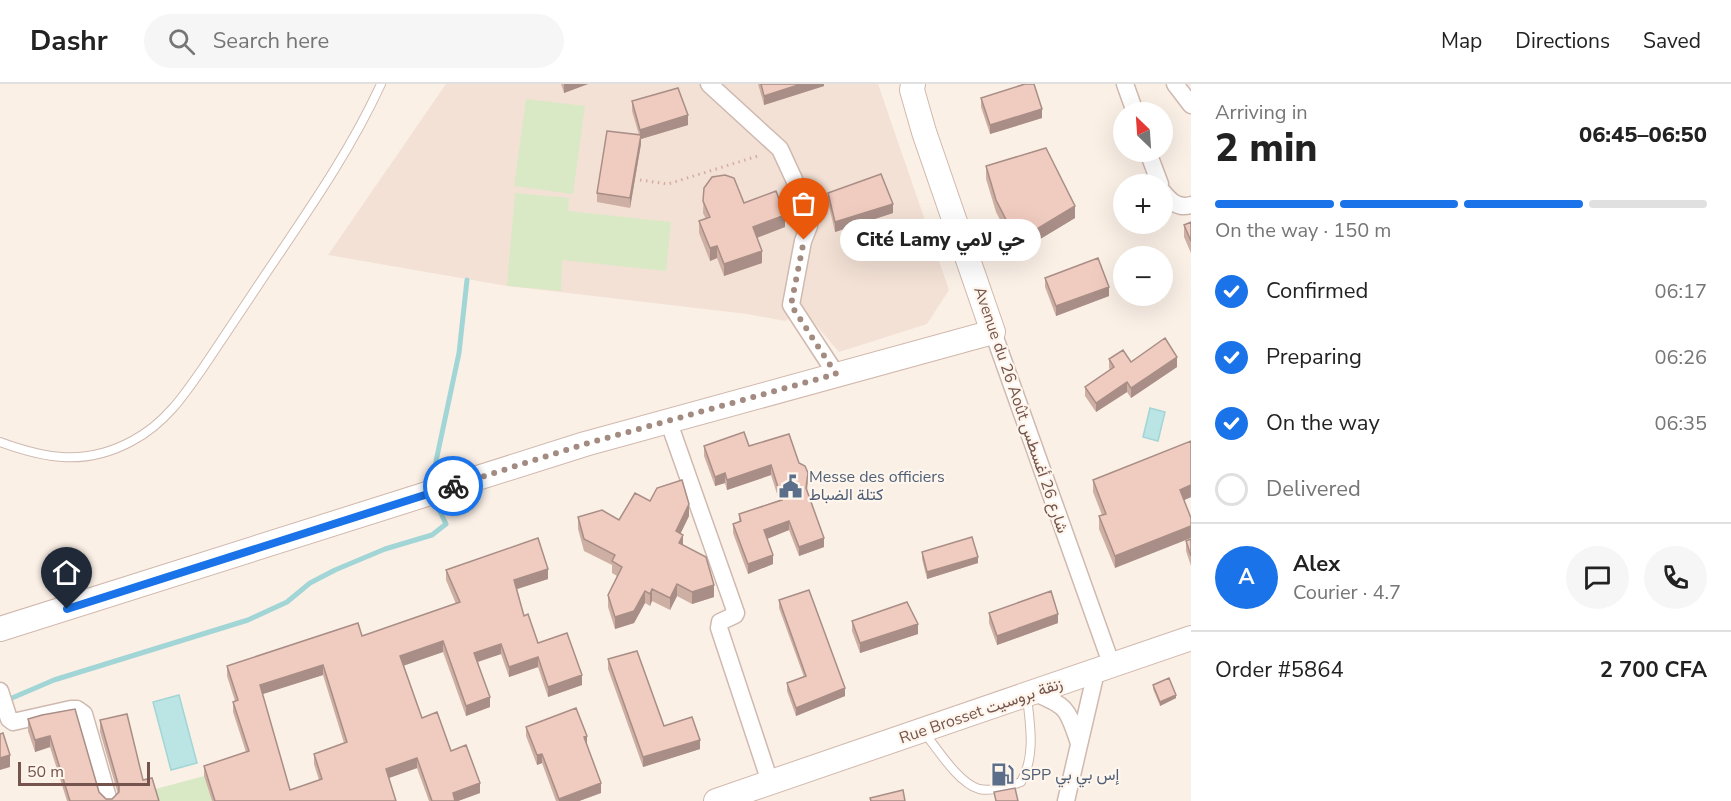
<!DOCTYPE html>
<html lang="en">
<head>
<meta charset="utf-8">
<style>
	body { margin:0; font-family:"Nunito Sans",Vazirmatn,sans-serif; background:#f6f6f6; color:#222; height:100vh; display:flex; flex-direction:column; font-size:22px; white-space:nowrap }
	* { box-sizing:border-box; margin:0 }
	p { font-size:20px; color:#767676 }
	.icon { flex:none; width:33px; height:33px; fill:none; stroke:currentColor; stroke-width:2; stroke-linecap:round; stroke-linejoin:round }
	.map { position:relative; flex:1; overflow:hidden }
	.drawer { display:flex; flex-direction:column; background:#fff; width:540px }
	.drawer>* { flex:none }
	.needle { width:39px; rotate:335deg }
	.fabs { position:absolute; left:1113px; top:18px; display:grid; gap:12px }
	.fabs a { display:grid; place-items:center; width:60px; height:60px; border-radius:50%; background:#fff; box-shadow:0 6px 24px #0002; font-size:30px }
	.scale { position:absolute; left:18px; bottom:15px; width:132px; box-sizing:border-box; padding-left:6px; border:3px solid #74544c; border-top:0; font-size:16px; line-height:21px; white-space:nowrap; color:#74544c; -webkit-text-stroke:4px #fef5ec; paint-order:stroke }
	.pin { position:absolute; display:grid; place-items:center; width:51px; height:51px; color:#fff; margin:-62px -26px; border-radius:50% 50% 50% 0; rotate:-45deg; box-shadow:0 0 6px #0007 }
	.pin .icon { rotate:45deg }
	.courier { position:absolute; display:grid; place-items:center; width:60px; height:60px; margin:-30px; border:4px solid #1a73e8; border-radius:50%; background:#fff; color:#222; box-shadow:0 2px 8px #0007 }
	.bubble { position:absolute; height:42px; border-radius:21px; background:#fff; box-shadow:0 6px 24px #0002; font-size:20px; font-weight:800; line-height:42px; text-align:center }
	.headline em { font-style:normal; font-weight:800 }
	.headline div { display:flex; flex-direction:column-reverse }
	.headline { display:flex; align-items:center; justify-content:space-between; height:102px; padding:0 24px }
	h1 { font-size:39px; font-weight:800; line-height:45px }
	.bar { display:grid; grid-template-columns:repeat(4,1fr); gap:9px 6px; align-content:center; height:72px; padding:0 24px }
	.bar i { height:8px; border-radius:4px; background:#e0e0e0 }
	.bar .selected { background:#1a73e8 }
	.bar p { grid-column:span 4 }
	.line { display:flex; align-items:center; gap:15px; padding:0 24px; border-top:2px solid #e0e0e0 }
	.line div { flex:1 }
	.round { display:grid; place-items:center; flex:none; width:63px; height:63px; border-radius:32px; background:#f6f6f6 }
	ol { padding:0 24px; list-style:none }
	li { display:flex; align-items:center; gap:18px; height:66px }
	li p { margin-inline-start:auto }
	li .icon { padding:6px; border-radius:50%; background:#1a73e8; color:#fff; stroke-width:4 }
	li:last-child { color:#767676 }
	li i { width:33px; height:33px; border:3px solid #e0e0e0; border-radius:50% }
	header { display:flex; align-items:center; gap:36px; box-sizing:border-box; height:84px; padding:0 30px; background:#fff; border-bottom:2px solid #e0e0e0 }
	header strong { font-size:28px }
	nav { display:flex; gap:33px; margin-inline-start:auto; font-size:21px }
	.search { width:420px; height:54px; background:#f6f6f6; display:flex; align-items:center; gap:15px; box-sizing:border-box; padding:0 21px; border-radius:33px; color:#767676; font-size:22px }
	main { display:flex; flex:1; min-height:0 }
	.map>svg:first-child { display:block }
	.residential { fill:#f3e1d5 }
	.green { fill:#d9e9c5 }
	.water { fill:#bbe4e4; stroke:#a2d5d6; stroke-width:1.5 }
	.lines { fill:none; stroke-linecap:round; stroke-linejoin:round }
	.stream { stroke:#a2d5d6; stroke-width:5 }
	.lane-casing { stroke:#cfb9b0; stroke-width:10 }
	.street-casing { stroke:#cfb9b0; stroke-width:19 }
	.secondary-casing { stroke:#d1b8ad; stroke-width:26 }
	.path { stroke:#d5aea2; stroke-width:3; stroke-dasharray:1.5 4.5; stroke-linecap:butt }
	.lane { stroke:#fff; stroke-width:8 }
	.street { stroke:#fff; stroke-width:16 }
	.secondary { stroke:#fff; stroke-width:24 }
	.wall { fill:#ceafa4; fill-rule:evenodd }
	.shaded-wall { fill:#a88e86 }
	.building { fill:#f0cbbf; stroke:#a88e86; stroke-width:1.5; fill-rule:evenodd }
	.done { stroke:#a38b82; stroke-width:6; stroke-dasharray:0 10.8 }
	.route { stroke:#1a73e8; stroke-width:8 }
	.labels { text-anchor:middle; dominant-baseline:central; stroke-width:4.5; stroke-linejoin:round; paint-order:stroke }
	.street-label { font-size:16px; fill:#74544c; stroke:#fef5ec }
	.service-label { font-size:16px; fill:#4e5e75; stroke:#fef5ec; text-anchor:start }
</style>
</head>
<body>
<header>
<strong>Dashr</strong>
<div class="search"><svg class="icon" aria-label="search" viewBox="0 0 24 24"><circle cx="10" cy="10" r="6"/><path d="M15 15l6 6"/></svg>Search here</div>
<nav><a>Map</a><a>Directions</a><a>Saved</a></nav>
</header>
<main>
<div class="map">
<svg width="1191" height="717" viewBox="0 0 1191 717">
	<rect width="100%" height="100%" fill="#fbf0e6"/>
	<!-- residential -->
	<path class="residential" d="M446 0H878L949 206 927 240 839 268 803 226 785 237 747 230 507 202 328 171Z"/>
	<!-- green -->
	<path class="green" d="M526 15 585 22 573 110 514 102Z
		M515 109 569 114 568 127 671 138 666 187 562 176 561 207 507 202Z
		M204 692 212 717H156L152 706Z"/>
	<!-- water -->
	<path class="water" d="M1150 324 1165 328 1158 357 1143 353Z
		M179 611 197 679 171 686 153 618Z"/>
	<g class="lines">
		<!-- stream -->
		<path class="stream" d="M432 396 459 269 467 196
			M5 617 54 596 248 536 287 518 310 499 335 486 385 465 432 451 446 440 438 423"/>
		<defs>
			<path id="lane" d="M0 358C46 375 86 382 132 357 167 339 187 307 209 275 225 251 241 227 257 203 301 137 348 72 381 0
				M923 647C937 664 958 699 979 705 993 708 1009 702 1021 698 1036 672 1030 640 1027 613"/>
			<path id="street" d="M709 0 780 65 798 104 809 142 803 157 791 221 836 290
				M1125 0 1135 28
				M1175 0 1191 21
				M1148 68 1160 100
				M1162 107C1170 117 1178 125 1191 121
				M993 248 1112 582
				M668 336 736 529 735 531 720 538 719 544 770 698
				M0 607 9 635 13 638 71 625H77L84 630 109 717
				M1035 609C1069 623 1067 625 1079 659
				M1066 717 1096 588"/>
			<path id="secondary" d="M0 545 585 360 993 248 924 48 912 6 913 0
				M716 717 1191 554"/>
		</defs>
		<!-- lane casing -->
		<use href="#lane" class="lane-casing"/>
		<!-- street casing -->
		<use href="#street" class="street-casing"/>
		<!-- secondary casing -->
		<use href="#secondary" class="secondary-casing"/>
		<!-- path -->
		<path class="path" d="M640 96 668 100 761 71"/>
		<!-- lane -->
		<use href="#lane" class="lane"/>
		<!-- street -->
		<use href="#street" class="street"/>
		<!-- secondary -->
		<use href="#secondary" class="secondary"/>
	</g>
	<!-- wall -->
	<path class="wall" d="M561 0H588L564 9Z
		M758 0H824V2L764 21Z
		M981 14 1042 34 990 50 981 23Z
		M632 17 688 41 641 55V60L630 124 597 118V109L639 51 632 27Z
		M986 82 1075 134 1017 169 996 128 986 95Z
		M704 104 744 119 785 143 757 154 762 179 724 192 717 174 710 177 699 149V137L706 135 703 129Z
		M828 109 893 129 835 148 828 118Z
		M1191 138V169L1184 153V141Z
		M1045 194 1109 212 1056 232 1045 203Z
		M1109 275 1131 278 1177 283 1131 314 1127 308 1096 328 1085 312V303L1110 286 1109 284Z
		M1191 357V413L1184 416 1115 484 1099 445V432L1102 431 1093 408V396Z
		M704 362H749L799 379 808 398 807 407 824 463 799 472 789 446 767 455 773 480 748 490 733 449V440L739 438V430L779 416 771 391 727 406 725 399 715 402 704 372Z
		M650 417 689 432 680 450 683 461 714 513 692 520 677 512 670 526 652 517 650 522 645 519 634 539 615 545 608 523V511L617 492 612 489V481L584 467 578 445V433L619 436Z
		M1191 455V482L1186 467V457Z
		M922 468 978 479 927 495 922 475Z
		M446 486 548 495 517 505 524 532 538 559 582 601 548 613 538 583 509 593 501 570 478 578 490 623 466 632 443 568 404 581 422 634 451 667 480 709 458 717H429L417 684 389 694 396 717H212L204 692V682L246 668 233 628V618L235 617 227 592V582L362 552 456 520 446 496ZM323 591 344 659 314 670V680L319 696 290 706 262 610Z
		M779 516 845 612 796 632 787 607V599L804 593 779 524Z
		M989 529 1058 539 997 561 989 539Z
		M852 537 918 550 860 569 852 547Z
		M608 575 664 642 700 665 643 683 608 585Z
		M1153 601 1176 614 1160 622 1153 605Z
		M42 631 99 708 106 715H112L118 710 100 648V636L159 717H67L50 663 35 668 28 647V635Z
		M526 643 587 661 601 709 579 717H556L542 679 537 681 526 652Z"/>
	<!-- shaded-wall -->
	<path class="shaded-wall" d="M564 0H588L564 9Z
		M801 0H824V2L764 21V12Z
		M1042 25V34L990 50V41Z
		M688 31V41L641 55V60L630 124V114L640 55V46Z
		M893 120V129L835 148V138Z
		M1075 122V134L1017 169V157Z
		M785 131V143L753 155V143Z
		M717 162V174L710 177V164Z
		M762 167V179L724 192V180Z
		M1109 203V212L1056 232V222Z
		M1177 273V283L1131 314V304Z
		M1127 298V308L1096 328V319Z
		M771 381V391L727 406V396Z
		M725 389V399L715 402V393Z
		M1191 401V413L1180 418V406Z
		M689 420V432L676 459V447Z
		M789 437V446L764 456V446Z
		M1191 442V454L1115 484V472Z
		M683 451V463L679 459Z
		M824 454V463L799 472V463Z
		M773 471V480L748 490V480Z
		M978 473V479L927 495V488Z
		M548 485V495L514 506V496Z
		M677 500V512L670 526V514Z
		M714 501V513L692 520V508Z
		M652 505V517L650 522V510Z
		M645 507V519L634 539 615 545V533Z
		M1058 530V539L997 561V552Z
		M918 540V550L860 569V559Z
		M443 557V568L400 583V572Z
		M501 560V570L474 579V569Z
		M538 573V583L509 593V583Z
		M323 581V591L260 611V601Z
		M582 591V601L548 613V603Z
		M845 604V612L796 632V624Z
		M1176 611V614L1160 622V618Z
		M490 613V623L466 632V622Z
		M50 652V663L35 668V656Z
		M587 652V661L584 653Z
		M700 656V665L643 683V673Z
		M542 670V679L537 681V671Z
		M10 671V683L0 686V674Z
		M417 674V684L386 695V685Z
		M480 699V709L458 717H453V709Z
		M601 699V709L579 717H559V715Z"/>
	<!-- building -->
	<path class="building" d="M761 0H801L764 12Z
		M1025 0H1034L1042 25 990 41 981 14Z
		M678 4 688 31 640 46 632 17Z
		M607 47 641 51 630 114 597 109Z
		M1046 64 1075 122 1017 157 996 116 986 82Z
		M881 90 893 120 835 138 828 109Z
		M725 91 734 94 744 119 776 107 785 131 753 143 762 167 724 180 717 162 710 164 699 137 710 133 703 117 704 104 712 93Z
		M1191 138V157L1184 141Z
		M1098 174 1109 203 1056 222 1045 194Z
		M1165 254 1177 273 1131 304 1127 298 1096 319 1085 303 1114 283 1109 275 1123 266 1131 278Z
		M744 348 749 362 789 350 799 379 805 382 808 389 806 404 824 454 799 463 789 437 764 446 773 471 748 480 733 440 741 437 739 430 782 416 771 381 727 396 725 389 715 393 704 362Z
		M1191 357V401L1180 406 1191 434V442L1115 472 1099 432 1106 430 1093 396Z
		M682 396 689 420 676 447 683 451 679 459 706 473 714 501 692 508 677 500 670 514 652 505 650 510 645 507 634 527 615 533 608 511 622 483 612 477 615 471 584 455 578 433 602 426 619 436 635 409 650 417 657 404Z
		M972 453 978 473 927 488 922 468Z
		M538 454 548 485 514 496 524 532 528 530 538 559 567 549 582 591 548 603 538 573 509 583 501 560 474 569 490 613 466 622 443 557 400 572 422 634 437 628 451 667 466 661 480 699 453 709 455 717H432L417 674 386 685 396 717H215L204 682 249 667 233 618 238 616 227 582 358 539 362 552 460 518 446 486ZM323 581 347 658 314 670 322 695 290 706 260 601Z
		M1191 455V472L1186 457Z
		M809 506 845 604 796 624 787 599 806 592 779 516Z
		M1051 507 1058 530 997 552 989 529Z
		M907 518 918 540 860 559 852 537Z
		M637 567 664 642 692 633 700 656 643 673 608 575Z
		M1169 594 1176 611 1160 618 1153 601Z
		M576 624 587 652 584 653 601 699 559 715 542 670 537 671 526 643Z
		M75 625 99 708 106 715H112L119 708V703L100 636 127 630 143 696 152 694 159 717H70L50 652 35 656 28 635 42 631Z
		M3 649 10 671 0 674V650Z
		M1015 704 1018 717H996L994 708Z
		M903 706 905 717H871L870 714Z"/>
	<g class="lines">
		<!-- done -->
		<path class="done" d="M453 402 585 360 836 290 791 221 804 156"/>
		<!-- route -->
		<path class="route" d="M67 525 453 402"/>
	</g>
	<!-- icons -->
	<defs>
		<symbol id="civic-bare" viewBox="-9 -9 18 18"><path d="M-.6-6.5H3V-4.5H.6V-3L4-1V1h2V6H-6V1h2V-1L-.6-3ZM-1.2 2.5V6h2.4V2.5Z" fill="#5c6f8a" stroke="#fef5ec" stroke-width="2.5" paint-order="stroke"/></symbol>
		<symbol id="fuel-bare" viewBox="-9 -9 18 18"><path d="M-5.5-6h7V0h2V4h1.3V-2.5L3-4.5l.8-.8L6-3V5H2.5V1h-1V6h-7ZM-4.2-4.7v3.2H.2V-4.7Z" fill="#5c6f8a" stroke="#fef5ec" stroke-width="2.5" paint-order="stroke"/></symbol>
	</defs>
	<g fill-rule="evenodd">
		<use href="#civic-bare" x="774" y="386" width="33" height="33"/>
		<use href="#fuel-bare" x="986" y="674" width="33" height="33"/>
	</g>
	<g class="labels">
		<!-- street labels -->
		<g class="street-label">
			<text transform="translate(1021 326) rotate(71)">Avenue du 26 Août شارع 26 أغسطس</text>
			<text transform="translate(981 627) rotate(-19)">Rue Brosset زنقة بروسيت</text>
		</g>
		<!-- service labels -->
		<g class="service-label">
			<text x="809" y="393">Messe des officiers<tspan x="809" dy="18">كتلة الضباط</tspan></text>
			<text x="1021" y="691">SPP إس بي بي</text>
		</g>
	</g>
</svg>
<div class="fabs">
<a><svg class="needle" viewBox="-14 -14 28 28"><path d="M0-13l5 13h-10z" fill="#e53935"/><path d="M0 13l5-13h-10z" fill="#767676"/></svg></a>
<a>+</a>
<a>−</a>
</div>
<div class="scale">50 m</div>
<div class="pin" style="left:804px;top:156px;background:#ea580c"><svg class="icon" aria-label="bag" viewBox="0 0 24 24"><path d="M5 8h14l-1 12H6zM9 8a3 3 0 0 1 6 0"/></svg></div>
<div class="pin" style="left:67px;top:525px;background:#1f2937"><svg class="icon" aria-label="home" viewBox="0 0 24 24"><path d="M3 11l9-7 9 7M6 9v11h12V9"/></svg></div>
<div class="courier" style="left:453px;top:402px"><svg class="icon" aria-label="bike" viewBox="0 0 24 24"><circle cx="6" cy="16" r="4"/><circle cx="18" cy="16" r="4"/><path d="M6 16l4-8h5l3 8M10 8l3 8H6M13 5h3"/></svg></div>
<div class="bubble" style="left:840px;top:135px;width:201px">Cité Lamy حي لامي</div>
</div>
<section class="drawer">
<div class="headline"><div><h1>2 min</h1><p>Arriving in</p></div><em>06:45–06:50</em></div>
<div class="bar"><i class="selected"></i><i class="selected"></i><i class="selected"></i><i></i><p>On the way · 150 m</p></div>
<ol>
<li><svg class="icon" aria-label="check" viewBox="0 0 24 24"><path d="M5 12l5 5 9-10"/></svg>Confirmed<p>06:17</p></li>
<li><svg class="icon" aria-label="check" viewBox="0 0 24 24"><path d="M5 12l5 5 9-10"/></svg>Preparing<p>06:26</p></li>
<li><svg class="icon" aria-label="check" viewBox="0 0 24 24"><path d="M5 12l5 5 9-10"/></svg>On the way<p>06:35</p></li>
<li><i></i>Delivered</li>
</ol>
<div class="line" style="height:108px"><b class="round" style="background:#1a73e8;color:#fff">A</b><div><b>Alex</b><p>Courier · 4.7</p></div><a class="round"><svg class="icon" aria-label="chat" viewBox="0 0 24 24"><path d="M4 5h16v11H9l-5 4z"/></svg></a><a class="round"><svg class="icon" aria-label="phone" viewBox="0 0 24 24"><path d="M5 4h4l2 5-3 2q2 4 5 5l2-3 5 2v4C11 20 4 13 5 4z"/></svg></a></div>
<div class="line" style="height:78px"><div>Order #5864</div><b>2 700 CFA</b></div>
</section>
</main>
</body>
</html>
